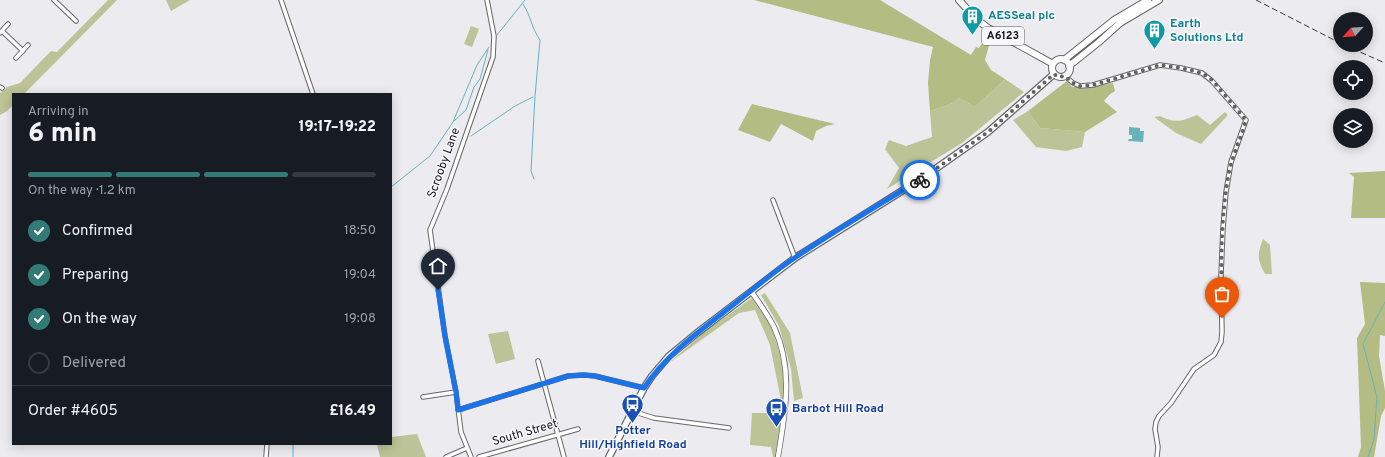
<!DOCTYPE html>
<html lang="en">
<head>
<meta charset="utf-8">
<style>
	body { margin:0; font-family:Overpass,sans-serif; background:#20242c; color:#f1f3f6; height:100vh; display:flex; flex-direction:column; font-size:15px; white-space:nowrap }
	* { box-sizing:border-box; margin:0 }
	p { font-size:13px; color:#9ea1a6 }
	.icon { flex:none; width:22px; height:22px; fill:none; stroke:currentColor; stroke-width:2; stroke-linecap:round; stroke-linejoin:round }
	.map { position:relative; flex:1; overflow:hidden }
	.details { position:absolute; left:12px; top:93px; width:380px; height:352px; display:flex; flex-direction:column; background:#171b24; border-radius:0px; box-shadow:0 2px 10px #0003 }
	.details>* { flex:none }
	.needle { width:26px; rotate:244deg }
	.fabs { position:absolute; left:1333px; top:12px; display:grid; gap:8px }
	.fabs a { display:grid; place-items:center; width:40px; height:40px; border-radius:50%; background:#171b24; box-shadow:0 2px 10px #0003; font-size:20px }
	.pin { position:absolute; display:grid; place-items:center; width:34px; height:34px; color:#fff; margin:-41px -17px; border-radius:50% 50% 50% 0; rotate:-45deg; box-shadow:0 0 4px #0007 }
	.pin .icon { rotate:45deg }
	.courier { position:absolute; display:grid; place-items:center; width:40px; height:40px; margin:-20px; border:3px solid #1a73e8; border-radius:50%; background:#fff; color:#222; box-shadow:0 1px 5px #0007 }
	.summary em { font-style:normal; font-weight:800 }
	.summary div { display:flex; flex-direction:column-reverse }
	.summary { display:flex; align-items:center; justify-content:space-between; height:68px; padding:0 16px }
	h1 { font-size:26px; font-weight:800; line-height:30px }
	.bar { display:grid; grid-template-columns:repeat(4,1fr); gap:6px 4px; align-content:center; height:48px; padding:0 16px }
	.bar i { height:5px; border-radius:3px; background:#363941 }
	.bar .on { background:#327a76 }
	.bar p { grid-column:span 4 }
	.line { display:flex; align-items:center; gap:10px; padding:0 16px; border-top:1px solid #363941 }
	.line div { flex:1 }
	ol { padding:0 16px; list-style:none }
	li { display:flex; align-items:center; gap:12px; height:44px }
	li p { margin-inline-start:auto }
	li .icon { padding:4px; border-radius:50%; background:#327a76; color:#fff; stroke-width:4 }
	li:last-child { color:#9ea1a6 }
	li i { width:22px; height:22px; border:2px solid #363941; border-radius:50% }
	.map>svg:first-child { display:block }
	.green { fill:#bcc396 }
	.forest { fill:#b3bc83 }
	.water { fill:#67b3bc }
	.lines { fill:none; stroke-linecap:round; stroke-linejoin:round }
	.stream { stroke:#67b3bc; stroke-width:1 }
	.minor-casing { stroke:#676669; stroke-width:5.5 }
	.tertiary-casing { stroke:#676669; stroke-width:6 }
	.secondary-casing { stroke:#676669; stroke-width:8 }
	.primary-casing { stroke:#676669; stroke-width:8 }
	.minor { stroke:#fff; stroke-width:3.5 }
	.tertiary { stroke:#fff; stroke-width:4.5 }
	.secondary { stroke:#fff; stroke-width:5.5 }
	.primary { stroke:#fff; stroke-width:6 }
	.rail { stroke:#39383a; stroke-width:1; stroke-dasharray:6 3; stroke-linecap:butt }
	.done { stroke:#626163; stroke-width:4; stroke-dasharray:0 7.2 }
	.route { stroke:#1a73e8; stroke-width:5 }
	.labels { text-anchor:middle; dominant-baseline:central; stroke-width:3; stroke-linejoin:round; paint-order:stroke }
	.shield { fill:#f9f8fd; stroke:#5b5a5d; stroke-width:1 }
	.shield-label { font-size:11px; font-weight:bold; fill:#171618 }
	.culture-label { font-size:12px; font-weight:bold; fill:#0d838f; stroke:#f9f8fd; text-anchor:start }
	.street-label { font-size:12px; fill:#171618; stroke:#f9f8fd }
	.transit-label { font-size:12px; font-weight:bold; fill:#164399; stroke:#f9f8fd; text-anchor:start }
</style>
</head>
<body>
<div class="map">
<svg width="1385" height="457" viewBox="0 0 1385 457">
	<rect width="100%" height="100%" fill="#ecebef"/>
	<!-- green -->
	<path class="green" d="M108 0H117L24 94H13V105L7 111 0 115V93L7 87 20 83 51 51 57 52Z
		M166 0H190L171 11Z
		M471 26 479 29 472 47 464 44Z
		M1005 79 1024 92 962 143 887 189 899 168 885 149 889 140 906 146 932 137 930 111 953 103 959 98 975 107Z
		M1028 111 1040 128 1085 132 1082 147 1066 151 1036 147 1013 120Z
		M1225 112 1228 115 1201 144 1176 133 1154 117 1160 116C1176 124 1181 121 1197 115L1210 125Z
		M1263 239 1270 245 1272 274H1265C1257 259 1257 255 1263 239Z
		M765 293 790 333 803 398 794 401 791 369 779 326 761 295Z
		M752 298 772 328 785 371 782 413 775 457H773L771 447 750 445 752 413H782L780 395 770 345 755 310 739 313 669 363 704 332Z
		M508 331 515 359 496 364 488 334Z
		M417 434 426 457H380L377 444H391V437Z"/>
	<!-- forest -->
	<path class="forest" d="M754 0H880L971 55 976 47 979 48 988 34 991 38 985 60 991 70 1005 79 975 107 959 98 953 103 930 111 928 83 930 60 933 47Z
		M1067 81 1072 87H1090L1113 83 1115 91 1109 95 1104 101 1117 112 1085 132 1040 128 1028 111Z
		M752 104 835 124 826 126 816 131 813 141 781 124 770 142 738 130Z
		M1385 171V218H1351L1354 177 1349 173Z
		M1360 282 1385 283V336L1380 335 1379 356 1385 391V408L1381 416 1374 457H1358L1361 447 1357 338 1365 324Z"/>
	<!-- water -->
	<path class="water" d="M1129 127 1140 128V131H1144L1143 142 1128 141 1129 139H1132V135H1129Z"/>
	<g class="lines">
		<!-- stream -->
		<path class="stream" d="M523 4C531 16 531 27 540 40L535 96 531 171 534 179
			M497 35 525 0
			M454 121 466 110 474 87 480 79 488 50
			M471 136 515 106 533 97
			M391 187 430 156 453 122 477 65 489 47
			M293 457V444
			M1368 457 1374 439 1377 397 1363 344 1385 302"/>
		<defs>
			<path id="minor" d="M54 0 76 21
				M281 0 313 94
				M2 31 23 51
				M0 33 8 24
				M16 58 28 45
				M1065 76 1073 83 1080 86 1093 85 1160 65 1181 68 1202 73 1212 81 1246 120 1231 162 1226 192 1223 228 1221 275 1222 332 1221 342 1214 355 1194 369 1171 403 1159 416 1156 422 1155 429 1158 447 1157 457
				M0 87 2 88
				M773 200 795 258
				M538 361 564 457
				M423 397 456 392
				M458 410 568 376 584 375 595 376 644 388
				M632 411 654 418 729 428
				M266 457 267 444
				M446 457 467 448
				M471 457 461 432 456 392 445 336 430 230 447 189 493 57 494 36 487 0
				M479 457 578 429"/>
			<path id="tertiary" d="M751 291C759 303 768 315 774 327 794 370 785 413 778 457"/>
			<path id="secondary" d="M609 457 644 388 652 376 669 356 697 333 795 258 921 179 988 132 1054 74"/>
			<path id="primary" d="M959 0 976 19 988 28 1053 64
				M1052 68a9 9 0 1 1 18 0a9 9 0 1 1-18 0Z
				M1064 60 1114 20 1148 0
				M1069 66 1099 42 1120 23 1159 0"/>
		</defs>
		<!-- minor casing -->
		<use href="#minor" class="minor-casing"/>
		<!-- tertiary casing -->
		<use href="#tertiary" class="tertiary-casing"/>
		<!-- secondary casing -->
		<use href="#secondary" class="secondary-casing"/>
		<!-- primary casing -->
		<use href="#primary" class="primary-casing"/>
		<!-- minor -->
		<use href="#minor" class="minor"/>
		<!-- tertiary -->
		<use href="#tertiary" class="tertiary"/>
		<!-- secondary -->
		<use href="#secondary" class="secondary"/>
		<!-- primary -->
		<use href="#primary" class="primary"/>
		<!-- rail -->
		<path class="rail" d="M1256 0 1340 43
			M1344 45 1385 63"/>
	</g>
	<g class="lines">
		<!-- done -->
		<path class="done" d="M920 180 988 132 1054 74 1058 77 1065 76 1073 83 1080 86 1093 85 1160 65 1181 68 1202 73 1212 80 1246 120C1241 138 1233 154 1229 172 1220 220 1221 270 1222 318"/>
		<!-- route -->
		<path class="route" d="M438 290 445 336 456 392 458 410 568 376 584 375 595 376 644 388C666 355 697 333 728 309 750 292 772 273 796 257 836 230 878 205 920 180"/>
	</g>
	<!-- icons -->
	<defs>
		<symbol id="building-pin" viewBox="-11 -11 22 30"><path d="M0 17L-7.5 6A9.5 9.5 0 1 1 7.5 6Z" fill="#0f9aa8" stroke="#f9f8fd"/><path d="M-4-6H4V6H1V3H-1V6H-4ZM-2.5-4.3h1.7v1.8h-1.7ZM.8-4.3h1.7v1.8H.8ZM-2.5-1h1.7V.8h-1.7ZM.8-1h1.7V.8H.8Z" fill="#fff"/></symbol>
		<symbol id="bus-pin" viewBox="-11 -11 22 30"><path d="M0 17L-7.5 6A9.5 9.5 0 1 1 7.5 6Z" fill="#1a4fb4" stroke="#f9f8fd"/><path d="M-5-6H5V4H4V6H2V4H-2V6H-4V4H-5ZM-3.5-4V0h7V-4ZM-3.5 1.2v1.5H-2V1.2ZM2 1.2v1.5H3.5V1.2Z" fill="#fff"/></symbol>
	</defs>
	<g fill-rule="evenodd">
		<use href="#building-pin" x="960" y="4" width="25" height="34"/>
		<use href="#building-pin" x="1142" y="18" width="25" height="34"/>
		<use href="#bus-pin" x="620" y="392" width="25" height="34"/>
		<use href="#bus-pin" x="764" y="396" width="25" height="34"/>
	</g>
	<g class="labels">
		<!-- shield labels -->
		<rect class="shield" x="982" y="27" width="42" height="18" rx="3"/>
		<g class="shield-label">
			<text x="1003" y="36">A6123</text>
		</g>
		<!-- culture labels -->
		<g class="culture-label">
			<text x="988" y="16">AESSeal plc</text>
			<text x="1170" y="24">Earth<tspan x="1170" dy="14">Solutions Ltd</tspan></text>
		</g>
		<!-- street labels -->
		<g class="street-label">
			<text transform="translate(444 163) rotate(-70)">Scrooby Lane</text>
			<text transform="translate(525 433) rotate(-16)">South Street</text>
		</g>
		<!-- transit labels -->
		<g class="transit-label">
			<text x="792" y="409">Barbot Hill Road</text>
			<text x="633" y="431" text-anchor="middle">Potter<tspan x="633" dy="14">Hill/Highfield Road</tspan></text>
		</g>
	</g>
</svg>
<div class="fabs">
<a><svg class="needle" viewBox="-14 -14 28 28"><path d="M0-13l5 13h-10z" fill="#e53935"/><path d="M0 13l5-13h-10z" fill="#9ea1a6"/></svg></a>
<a><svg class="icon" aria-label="locate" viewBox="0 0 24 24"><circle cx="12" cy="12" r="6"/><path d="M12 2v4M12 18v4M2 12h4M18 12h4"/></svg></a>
<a><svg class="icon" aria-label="layers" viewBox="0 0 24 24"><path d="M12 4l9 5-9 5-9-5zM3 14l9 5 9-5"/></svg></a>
</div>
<div class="pin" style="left:1222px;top:318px;background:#ea580c"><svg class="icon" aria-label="bag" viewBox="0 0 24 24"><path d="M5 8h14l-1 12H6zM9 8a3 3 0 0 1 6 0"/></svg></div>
<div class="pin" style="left:438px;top:290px;background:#1f2937"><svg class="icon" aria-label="home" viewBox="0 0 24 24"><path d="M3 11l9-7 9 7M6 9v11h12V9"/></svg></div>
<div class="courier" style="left:920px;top:180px"><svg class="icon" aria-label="bike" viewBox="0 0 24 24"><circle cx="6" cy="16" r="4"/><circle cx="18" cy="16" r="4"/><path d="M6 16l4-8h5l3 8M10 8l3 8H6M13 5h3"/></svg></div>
<section class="details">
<div class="summary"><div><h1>6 min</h1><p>Arriving in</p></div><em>19:17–19:22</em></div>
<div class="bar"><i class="on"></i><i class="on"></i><i class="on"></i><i></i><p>On the way · 1.2 km</p></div>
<ol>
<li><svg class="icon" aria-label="check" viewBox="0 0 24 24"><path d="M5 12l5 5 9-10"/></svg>Confirmed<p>18:50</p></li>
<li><svg class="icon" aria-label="check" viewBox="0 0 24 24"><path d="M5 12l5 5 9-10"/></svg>Preparing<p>19:04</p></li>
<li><svg class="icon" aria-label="check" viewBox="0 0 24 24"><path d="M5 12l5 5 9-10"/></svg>On the way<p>19:08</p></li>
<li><i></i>Delivered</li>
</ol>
<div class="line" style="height:52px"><div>Order #4605</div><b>£16.49</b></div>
</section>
</div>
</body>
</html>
